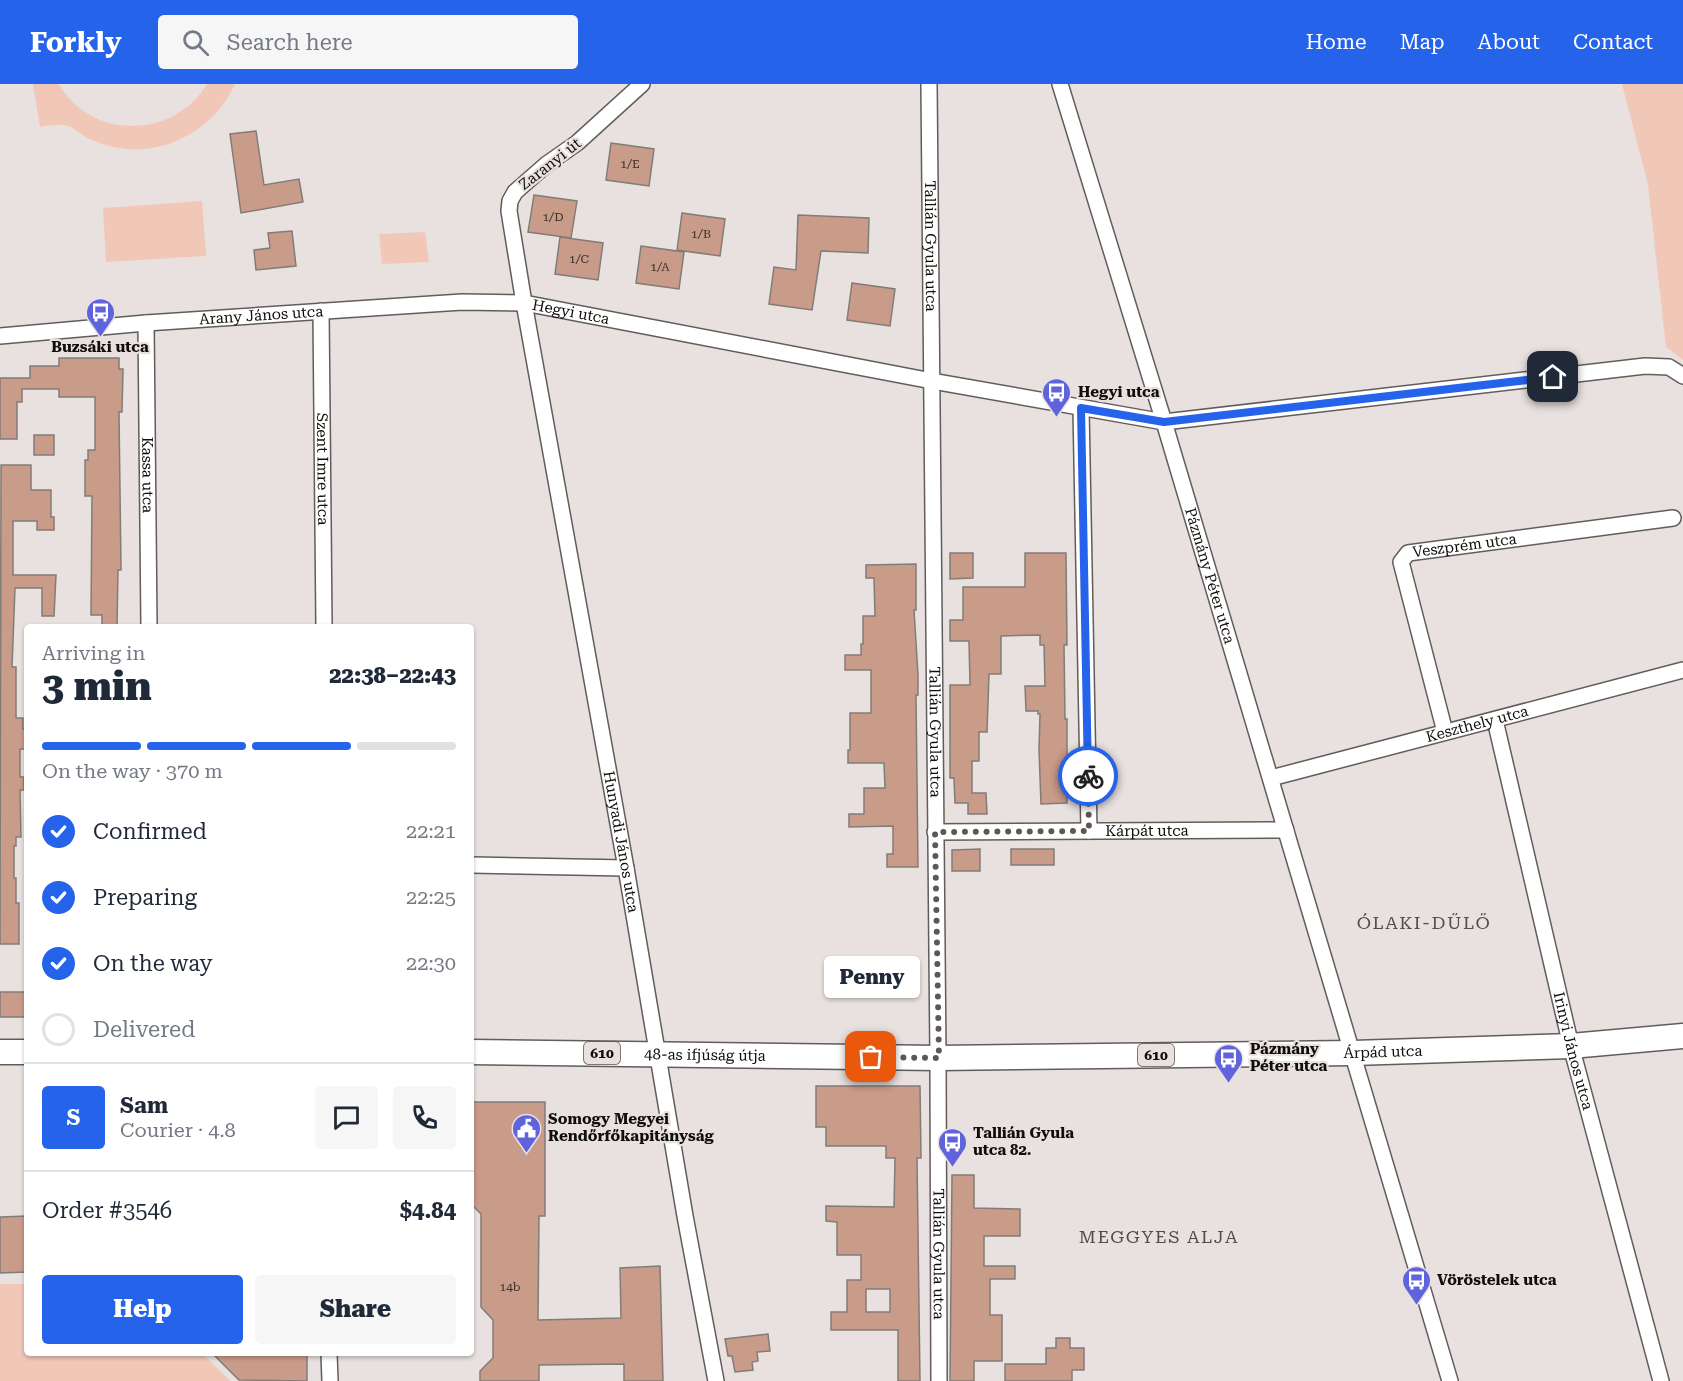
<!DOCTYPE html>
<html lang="en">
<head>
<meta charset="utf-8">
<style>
	body { margin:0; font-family:"Roboto Serif",serif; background:#f6f6f7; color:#1f2937; height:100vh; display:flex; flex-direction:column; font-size:22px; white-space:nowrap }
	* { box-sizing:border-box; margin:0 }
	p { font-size:20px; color:#747a83 }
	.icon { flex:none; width:33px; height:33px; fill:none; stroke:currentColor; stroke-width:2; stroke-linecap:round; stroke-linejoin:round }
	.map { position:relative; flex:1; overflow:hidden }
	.panel { position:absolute; left:24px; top:540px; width:450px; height:732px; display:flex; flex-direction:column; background:#fff; border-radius:6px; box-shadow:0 2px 4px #0004 }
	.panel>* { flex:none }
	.pin { position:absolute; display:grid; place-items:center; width:51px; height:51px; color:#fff; margin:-26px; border-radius:12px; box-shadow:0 3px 9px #0006 }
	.courier { position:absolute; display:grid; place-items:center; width:60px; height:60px; margin:-30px; border:4px solid #2563eb; border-radius:50%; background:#fff; color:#222; box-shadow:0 2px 8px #0007 }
	.bubble { position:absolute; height:42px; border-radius:6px; background:#fff; box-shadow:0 2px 4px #0004; font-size:20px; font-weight:800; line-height:42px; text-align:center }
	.summary em { font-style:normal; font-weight:800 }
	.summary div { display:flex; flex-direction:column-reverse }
	.summary { display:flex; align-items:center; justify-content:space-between; height:102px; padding:0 18px }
	h1 { font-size:39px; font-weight:800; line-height:45px }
	.bar { display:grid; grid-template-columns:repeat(4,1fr); gap:9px 6px; align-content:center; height:72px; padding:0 18px }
	.bar i { height:8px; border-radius:4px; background:#e0e1e3 }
	.bar .on { background:#2563eb }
	.bar p { grid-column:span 4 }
	.line { display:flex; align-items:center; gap:15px; padding:0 18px; border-top:2px solid #e0e1e3 }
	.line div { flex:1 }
	.round { display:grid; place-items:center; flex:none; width:63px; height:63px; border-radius:6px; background:#f6f6f7 }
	ol { padding:0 18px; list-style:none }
	li { display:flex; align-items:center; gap:18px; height:66px }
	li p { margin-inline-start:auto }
	li .icon { padding:6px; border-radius:50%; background:#2563eb; color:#fff; stroke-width:4 }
	li:last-child { color:#747a83 }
	li i { width:33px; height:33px; border:3px solid #e0e1e3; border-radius:50% }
	.action { display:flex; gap:12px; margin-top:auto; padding:12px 18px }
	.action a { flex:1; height:69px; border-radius:6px; background:#2563eb; color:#fff; font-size:24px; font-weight:800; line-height:69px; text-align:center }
	.action a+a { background:#f6f6f7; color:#1f2937 }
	header { display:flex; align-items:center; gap:36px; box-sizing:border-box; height:84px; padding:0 30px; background:#2563eb; color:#fff }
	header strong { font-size:28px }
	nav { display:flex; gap:33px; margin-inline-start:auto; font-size:21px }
	.search { width:420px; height:54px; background:#f6f6f7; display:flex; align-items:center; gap:15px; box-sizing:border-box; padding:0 21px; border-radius:6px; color:#747a83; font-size:22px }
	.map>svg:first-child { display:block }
	.green { fill:#f1c8b8 }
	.building { fill:#c99b89; stroke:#827c79; stroke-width:1.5; fill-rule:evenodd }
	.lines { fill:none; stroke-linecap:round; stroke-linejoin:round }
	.street-casing { stroke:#625c5a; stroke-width:18 }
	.primary-casing { stroke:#625c5a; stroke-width:27 }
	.street { stroke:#fff; stroke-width:15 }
	.primary { stroke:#fff; stroke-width:24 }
	.done { stroke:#5c5856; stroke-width:6; stroke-dasharray:0 10.8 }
	.route { stroke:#2563eb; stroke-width:8 }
	.labels { text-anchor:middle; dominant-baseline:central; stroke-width:4.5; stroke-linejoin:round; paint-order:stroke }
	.number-label { font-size:12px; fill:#3e312c }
	.shield { fill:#e8e1df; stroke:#514d4c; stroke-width:1.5 }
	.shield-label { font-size:14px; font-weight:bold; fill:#100e0d }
	.street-label { font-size:15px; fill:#100e0d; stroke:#e8e1df }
	.poi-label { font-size:15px; font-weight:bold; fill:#100e0d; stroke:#e8e1df; text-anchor:start }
	.quarter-label { font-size:18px; letter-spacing:1.5px; fill:#524d4b; stroke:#e8e1df }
</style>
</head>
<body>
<header>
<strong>Forkly</strong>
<div class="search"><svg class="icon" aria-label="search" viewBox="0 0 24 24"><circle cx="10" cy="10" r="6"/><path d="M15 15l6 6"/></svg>Search here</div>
<nav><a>Home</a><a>Map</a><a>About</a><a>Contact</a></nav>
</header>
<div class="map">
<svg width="1683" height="1297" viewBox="0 0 1683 1297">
	<rect width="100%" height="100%" fill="#e8e1df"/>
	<!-- green -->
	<path class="green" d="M33 0H59C92 57 174 55 207 0H235C215 46 162 74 113 63 105 61 95 58 87 54 80 50 72 41 63 41 56 40 47 42 40 43Z
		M1622 0H1683V276L1666 263 1648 101Z
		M202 117 206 172 106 178 103 124Z
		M425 148 429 178 382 180 379 150Z
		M0 1200H27V1269H202L230 1297H0Z"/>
	<!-- building -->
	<path class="building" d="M256 47 264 101 299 95 303 118 241 129 230 50Z
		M611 59 654 65 649 102 606 96Z
		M534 111 577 117 571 154 528 148Z
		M682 129 725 135 720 172 677 166Z
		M798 131 869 134 868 169 821 167 812 226 769 220 774 183 796 186Z
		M292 147 296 182 256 186 254 166 270 164 268 149Z
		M560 153 603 159 598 196 555 190Z
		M641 162 684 168 679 205 636 199Z
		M852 199 895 205 890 242 847 236Z
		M59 274H119V285H123L122 328H119L121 486H118L117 543H102V531H91L92 412H85V376H88V366H95V313H59V305H22V318H17V355H0V294H30V282H59Z
		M34 351H54V371H34Z
		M1 381H31V406H51V433H54V446H37V437H13V491H56L54 532H42V504H15L12 583H16V634H23V645H27V665H20V693H24V706H20L21 753H16V762H14V794H16V819H19V860H0Z
		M950 469H973V494L950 495Z
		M1025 469H1066L1067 561H1064L1065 635H1067V719L1041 720 1039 666 1040 630H1038V627H1026L1025 602H1045L1044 561H1040V551L1001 552V590H989L987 648H979V677H972V709H986L987 730H968V719H955L954 694H950V601H970L969 557H950V536H963V503H1025Z
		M916 480V526H914L918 591V611H916L918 783H887V770H893V742L849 743V730H864V704H885L884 679H848V666H850V629H871V586H845V571H861V560H863V532H875L874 494H866V481Z
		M980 765V787H952V766Z
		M1011 765H1054V781H1011Z
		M0 908H27V933H0Z
		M816 1002H920L921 1074H917L920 1297H898V1246H831V1228H847V1196H861V1171H837V1138L826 1137V1122L894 1123 895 1074H886V1062H826V1043H816ZM866 1205H890V1228H866Z
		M471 1018H545V1132H539L538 1236 621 1234 620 1184 660 1182 663 1297H624V1280L539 1281V1297H480V1287L493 1274V1236L481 1223V1130L471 1120Z
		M952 1091H974V1124L1020 1125V1152H984V1182H1015V1195H990V1231H1002V1277H974V1297H950Z
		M27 1132V1188L0 1189V1133Z
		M768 1250 770 1267 757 1268 758 1277 752 1278 753 1286 735 1288 732 1272H728L725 1255Z
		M1056 1254H1070V1264H1084V1286H1072V1297H1005V1280H1046V1264H1056Z
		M212 1269H307V1297L239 1296Z"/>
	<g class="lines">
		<defs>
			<g id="street">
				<path id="s1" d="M642 0 577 59 547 80 515 108 510 117 509 127 524 219 626 784 685 1132 716 1297"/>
				<path id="s2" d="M929 0 938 974 939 1297"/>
				<path id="s3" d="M1060 0 1164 338 1450 1297"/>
				<path id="s4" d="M321 227 324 543"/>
				<path id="s5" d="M146 239 149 543"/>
				<path id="s6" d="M0 252 146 239 462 218 524 219 932 297 1164 338 1645 282 1669 283 1683 292"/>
				<path d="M1081 324 1089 747"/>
				<path id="s7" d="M1495 636 1571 962 1661 1297"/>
				<path id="s8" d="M1445 648 1401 478 1408 469 1673 434"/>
				<path id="s9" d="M1271 694 1683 586"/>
				<path id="s10" d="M935 748 1286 746"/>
				<path d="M471 781 626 784"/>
				<path d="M329 1269 330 1297"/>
			</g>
			<g id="primary">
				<path d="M0 968H27"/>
				<path id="s11" d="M471 968 938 974 1353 969 1571 962 1683 952"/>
			</g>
		</defs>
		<!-- street casing -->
		<use href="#street" class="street-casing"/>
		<!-- primary casing -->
		<use href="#primary" class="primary-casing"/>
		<!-- street -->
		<use href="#street" class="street"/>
		<!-- primary -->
		<use href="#primary" class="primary"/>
	</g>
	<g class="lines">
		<!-- done -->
		<path class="done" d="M871 973 939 974 935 748 1089 747 1088 692"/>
		<!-- route -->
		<path class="route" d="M1088 692 1081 324 1164 338 1553 293"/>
	</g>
	<!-- icons -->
	<defs>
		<symbol id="bus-pin" viewBox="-11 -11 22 30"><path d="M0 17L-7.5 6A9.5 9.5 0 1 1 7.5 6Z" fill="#6064dc" stroke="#e8e1df"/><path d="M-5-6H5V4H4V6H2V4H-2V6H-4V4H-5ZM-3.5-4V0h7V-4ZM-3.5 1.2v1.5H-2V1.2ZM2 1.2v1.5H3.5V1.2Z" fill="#fff"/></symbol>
		<symbol id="civic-pin" viewBox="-11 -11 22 30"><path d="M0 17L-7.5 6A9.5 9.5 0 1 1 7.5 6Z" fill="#6064dc" stroke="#e8e1df"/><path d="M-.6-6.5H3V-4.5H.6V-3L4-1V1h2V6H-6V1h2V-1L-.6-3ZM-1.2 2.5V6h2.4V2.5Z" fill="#fff"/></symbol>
	</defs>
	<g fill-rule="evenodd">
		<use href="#bus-pin" x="84" y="212" width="33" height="45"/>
		<use href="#bus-pin" x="1040" y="292" width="33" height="45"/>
		<use href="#bus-pin" x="1212" y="958" width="33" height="45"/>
		<use href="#civic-pin" x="510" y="1028" width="33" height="45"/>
		<use href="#bus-pin" x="936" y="1042" width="33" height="45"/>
		<use href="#bus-pin" x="1400" y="1180" width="33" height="45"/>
	</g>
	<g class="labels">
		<!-- number labels -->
		<g class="number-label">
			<text x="630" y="80">1/E</text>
			<text x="553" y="133">1/D</text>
			<text x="701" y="150">1/B</text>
			<text x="579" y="175">1/C</text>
			<text x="660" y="183">1/A</text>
			<text x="510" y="1203">14b</text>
		</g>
		<!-- shield labels -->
		<g class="shield">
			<rect x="584" y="958" width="36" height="22" rx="4.5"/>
			<rect x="1138" y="960" width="36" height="22" rx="4.5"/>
		</g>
		<g class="shield-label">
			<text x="602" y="969">610</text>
			<text x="1156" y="971">610</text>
		</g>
		<!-- street labels -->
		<g class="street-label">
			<text transform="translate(550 80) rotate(-38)">Zaranyi út</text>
			<text stroke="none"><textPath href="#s2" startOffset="162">Tallián Gyula utca</textPath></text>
			<text stroke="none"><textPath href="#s6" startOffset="573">Hegyi utca</textPath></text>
			<text stroke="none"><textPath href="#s6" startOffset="262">Arany János utca</textPath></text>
			<text stroke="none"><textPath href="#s4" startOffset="158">Szent Imre utca</textPath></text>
			<text stroke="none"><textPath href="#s5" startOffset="152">Kassa utca</textPath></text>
			<text stroke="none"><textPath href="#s8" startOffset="244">Veszprém utca</textPath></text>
			<text stroke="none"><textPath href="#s3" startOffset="514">Pázmány Péter utca</textPath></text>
			<text stroke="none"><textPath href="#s9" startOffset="213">Keszthely utca</textPath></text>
			<text stroke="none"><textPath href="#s2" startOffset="648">Tallián Gyula utca</textPath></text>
			<text stroke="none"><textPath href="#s10" startOffset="212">Kárpát utca</textPath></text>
			<text stroke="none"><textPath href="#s1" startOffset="828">Hunyadi János utca</textPath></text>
			<text stroke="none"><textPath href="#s11" startOffset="912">Árpád utca</textPath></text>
			<text stroke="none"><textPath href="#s7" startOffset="340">Irinyi János utca</textPath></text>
			<text stroke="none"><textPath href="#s11" startOffset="234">48-as ifjúság útja</textPath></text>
			<text stroke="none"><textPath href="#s2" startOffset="1170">Tallián Gyula utca</textPath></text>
		</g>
		<!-- poi labels -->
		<g class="poi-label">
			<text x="100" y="263" text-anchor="middle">Buzsáki utca</text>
			<text x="1078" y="308">Hegyi utca</text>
			<text x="1250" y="965">Pázmány<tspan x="1250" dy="17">Péter utca</tspan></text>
			<text x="548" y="1035">Somogy Megyei<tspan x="548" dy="17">Rendőrfőkapitányság</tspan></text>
			<text x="973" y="1049">Tallián Gyula<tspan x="973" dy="17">utca 82.</tspan></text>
			<text x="1437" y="1196">Vöröstelek utca</text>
		</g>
		<!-- quarter labels -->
		<g class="quarter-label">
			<text x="1424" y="838">ÓLAKI-DŰLŐ</text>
			<text x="1159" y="1152">MEGGYES ALJA</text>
		</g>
	</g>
</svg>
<div class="pin" style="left:871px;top:973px;background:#ea580c"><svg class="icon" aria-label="bag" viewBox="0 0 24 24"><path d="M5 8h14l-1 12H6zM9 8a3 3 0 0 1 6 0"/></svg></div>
<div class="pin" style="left:1553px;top:293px;background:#1f2937"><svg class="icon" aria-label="home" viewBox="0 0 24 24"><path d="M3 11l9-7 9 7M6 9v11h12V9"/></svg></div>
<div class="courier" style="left:1088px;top:692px"><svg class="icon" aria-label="bike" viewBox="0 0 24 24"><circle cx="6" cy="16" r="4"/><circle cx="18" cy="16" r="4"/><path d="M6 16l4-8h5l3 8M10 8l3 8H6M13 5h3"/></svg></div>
<div class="bubble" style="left:824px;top:872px;width:96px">Penny</div>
<section class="panel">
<div class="summary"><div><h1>3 min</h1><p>Arriving in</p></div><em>22:38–22:43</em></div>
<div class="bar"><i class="on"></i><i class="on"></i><i class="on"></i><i></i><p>On the way · 370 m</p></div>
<ol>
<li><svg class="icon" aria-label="check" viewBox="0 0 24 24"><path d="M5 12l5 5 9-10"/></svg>Confirmed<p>22:21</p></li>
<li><svg class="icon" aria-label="check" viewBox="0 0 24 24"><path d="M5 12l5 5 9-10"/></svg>Preparing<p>22:25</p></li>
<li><svg class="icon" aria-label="check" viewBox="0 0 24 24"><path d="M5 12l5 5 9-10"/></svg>On the way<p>22:30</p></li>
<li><i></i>Delivered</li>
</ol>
<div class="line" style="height:108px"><b class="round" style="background:#2563eb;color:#fff">S</b><div><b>Sam</b><p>Courier · 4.8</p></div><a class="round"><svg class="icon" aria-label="chat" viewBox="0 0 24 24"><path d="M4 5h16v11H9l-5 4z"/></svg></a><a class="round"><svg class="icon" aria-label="phone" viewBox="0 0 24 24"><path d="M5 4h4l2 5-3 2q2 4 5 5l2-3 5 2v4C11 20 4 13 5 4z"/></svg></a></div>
<div class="line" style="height:78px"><div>Order #3546</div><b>$4.84</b></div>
<div class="action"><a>Help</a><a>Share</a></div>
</section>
</div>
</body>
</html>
